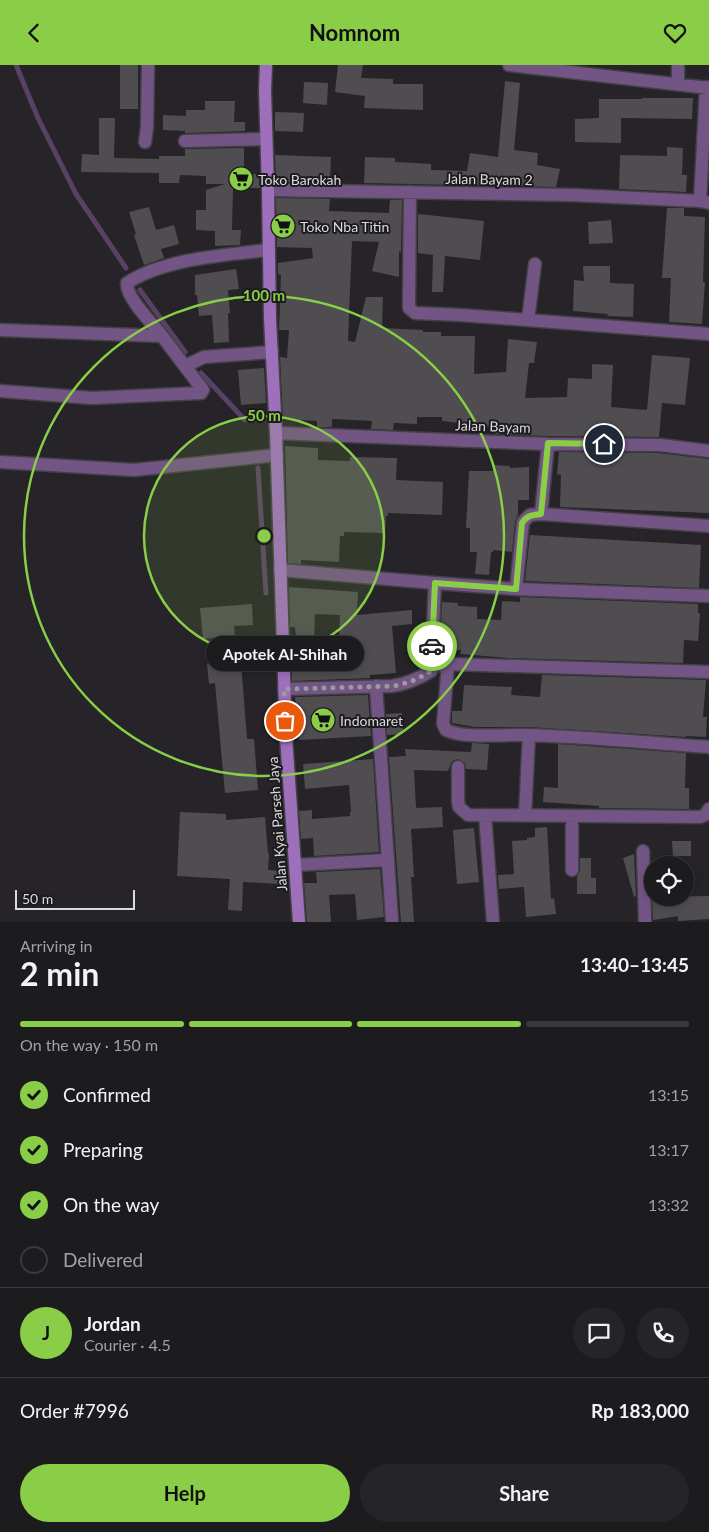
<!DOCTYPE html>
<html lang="en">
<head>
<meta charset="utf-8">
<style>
	body { margin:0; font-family:Lato,sans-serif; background:#252427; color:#f1f3f6; height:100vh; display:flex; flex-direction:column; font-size:19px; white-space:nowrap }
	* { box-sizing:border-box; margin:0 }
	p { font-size:16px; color:#a0a1a4 }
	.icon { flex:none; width:28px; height:28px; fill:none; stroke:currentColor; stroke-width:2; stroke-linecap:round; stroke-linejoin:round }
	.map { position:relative; height:857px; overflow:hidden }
	.side { display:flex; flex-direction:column; background:#1c1b1e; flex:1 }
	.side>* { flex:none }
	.tools { position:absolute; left:644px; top:791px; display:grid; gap:10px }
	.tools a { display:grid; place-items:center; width:50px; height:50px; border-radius:50%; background:#1c1b1e; box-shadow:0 2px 8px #0003,0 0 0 1px #3a393c; font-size:25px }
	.scale { position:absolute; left:15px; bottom:12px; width:120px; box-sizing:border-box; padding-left:5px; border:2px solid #dad9db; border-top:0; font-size:14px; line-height:18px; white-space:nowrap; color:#dad9db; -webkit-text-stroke:4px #1d1b1e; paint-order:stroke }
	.pin { position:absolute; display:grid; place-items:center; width:42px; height:42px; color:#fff; margin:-21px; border:2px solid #fff; border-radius:50%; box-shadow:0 1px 5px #0007 }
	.courier { position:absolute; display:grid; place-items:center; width:50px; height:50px; margin:-25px; border:4px solid #8ace47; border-radius:50%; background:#fff; color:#222; box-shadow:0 1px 6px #0007 }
	.bubble { position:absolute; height:35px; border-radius:18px; background:#1c1b1e; box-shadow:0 2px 8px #0003,0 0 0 1px #3a393c; font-size:16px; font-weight:700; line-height:35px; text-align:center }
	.overview em { font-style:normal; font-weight:700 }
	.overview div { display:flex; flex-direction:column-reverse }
	.overview { display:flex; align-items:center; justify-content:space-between; height:85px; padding:0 20px }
	h1 { font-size:32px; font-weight:700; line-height:38px }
	.bar { display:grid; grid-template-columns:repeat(4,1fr); gap:8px 5px; align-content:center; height:60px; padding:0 20px }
	.bar i { height:6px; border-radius:4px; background:#3a393c }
	.bar .current { background:#8ace47 }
	.bar p { grid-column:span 4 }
	.line { display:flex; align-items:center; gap:12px; padding:0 20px; border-top:1px solid #3a393c }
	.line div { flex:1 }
	.round { display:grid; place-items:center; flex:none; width:52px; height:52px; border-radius:26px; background:#252427 }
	ol { padding:0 20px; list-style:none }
	li { display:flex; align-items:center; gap:15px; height:55px }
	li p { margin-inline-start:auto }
	li .icon { padding:5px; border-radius:50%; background:#8ace47; color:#111; stroke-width:4 }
	li:last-child { color:#a0a1a4 }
	li i { width:28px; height:28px; border:2px solid #3a393c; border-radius:50% }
	.action { display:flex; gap:10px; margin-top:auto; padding:10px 20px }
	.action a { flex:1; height:58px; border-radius:30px; background:#8ace47; color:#111; font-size:20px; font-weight:700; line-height:58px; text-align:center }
	.action a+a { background:#252427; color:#f1f3f6 }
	header { display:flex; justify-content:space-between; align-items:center; height:65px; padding:0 20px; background:#8ace47; color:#111; font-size:22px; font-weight:700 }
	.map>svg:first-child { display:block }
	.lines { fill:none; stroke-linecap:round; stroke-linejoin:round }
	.stream { stroke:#584164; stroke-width:5 }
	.building { fill:#504d51; fill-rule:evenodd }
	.minor-casing { stroke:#434145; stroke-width:15 }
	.secondary-casing { stroke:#434145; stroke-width:15 }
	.minor { stroke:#725584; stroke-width:12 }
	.secondary { stroke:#9e6fba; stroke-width:12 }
	.done { stroke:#9b9a9c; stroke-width:5; stroke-dasharray:0 9 }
	.route { stroke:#8ace47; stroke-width:6 }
	.ring { fill:none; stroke:#8ace47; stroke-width:2.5 }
	.labels { text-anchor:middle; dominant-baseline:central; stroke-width:4; stroke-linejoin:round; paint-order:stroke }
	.poi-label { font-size:14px; fill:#dad9db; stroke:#1d1b1e; text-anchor:start }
	.street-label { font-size:14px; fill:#dad9db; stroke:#1d1b1e }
	.centre { fill:#8ace47; stroke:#1d1b1e; stroke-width:2.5 }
	.ring-label { font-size:15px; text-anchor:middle; font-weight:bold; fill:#8ace47; stroke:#1d1b1e; stroke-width:4; stroke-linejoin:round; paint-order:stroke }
</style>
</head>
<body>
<header><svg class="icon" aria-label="back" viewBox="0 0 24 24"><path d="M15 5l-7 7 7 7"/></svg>Nomnom<svg class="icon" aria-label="heart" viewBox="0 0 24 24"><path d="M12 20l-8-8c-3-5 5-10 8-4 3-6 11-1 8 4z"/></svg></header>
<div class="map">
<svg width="709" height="857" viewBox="0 0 709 857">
	<rect width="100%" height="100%" fill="#262428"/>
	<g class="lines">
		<!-- stream -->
		<path class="stream" d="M16 0 38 53 76 129 126 203
			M140 225 185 287
			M201 308 245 355
			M258 403 266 528"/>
	</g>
	<!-- building -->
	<path class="building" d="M120 0H138V44H120Z
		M338 0H363L361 13 393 14V19H423V45L364 43 365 31 335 27Z
		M505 16 520 18 514 85 538 88 537 100 560 104 556 122 476 120 458 118V120L364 118 365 92 395 93V97L431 99V105L467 106 470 88 498 92Z
		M304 17 328 18 327 40 303 38Z
		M642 33H693L692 54 621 53V78L575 77V54L599 53V34H642Z
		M205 36H235L234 57H245V66L185 68V66L163 65V50L186 51V45H205Z
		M275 47 304 48 303 67 275 66Z
		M99 53H115L114 93 159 94V91H185V84L244 83V109H259L260 123H233L232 165H241L240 180 215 181V166L196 165V145H206V125L225 119H206V111L180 110 179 118H159V108L81 107 82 89 99 90Z
		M667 82 683 83 682 110H687L686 127 619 124 620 90 667 91Z
		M275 90 331 92 330 118 276 117Z
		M276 133 330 134 329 146 389 148 390 135H402L401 187 399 186V212L372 206 379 177 352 176 348 276 355 277 366 232H383L382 263 423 265V267H441V271H475L474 309 506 307 508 274 537 277 534 298H529L525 333 567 332 568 313 592 314V299L613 300 611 342 647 345 652 290 690 293 685 340 662 338 659 372 548 371 495 369V362L442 356V352H417V359L394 358 393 365 371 364 372 356 332 354V362H317V356L283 354 280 292 287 293 289 265H279L281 210 278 209V198L313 193 312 183 277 182Z
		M149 142 156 165 174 160 179 179 161 184 164 193 144 200 134 170 136 169 129 147Z
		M667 143H684V151L705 152 703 217H705L702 259 669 257 671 213H662Z
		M418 149 484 156 480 195 445 191 443 227H432L433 190 418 188Z
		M611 155 613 178 589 179 588 157Z
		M583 201H610V218L634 219 633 252 607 251 608 249 573 246 574 215 584 216Z
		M236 204 239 224 228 225 230 248H228L229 277 214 278 212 250 199 251 197 230H195V210Z
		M264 303 266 338 241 340 238 305Z
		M285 381 318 383V395L350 396V392L397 393 396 415 443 417 442 450 388 448V451H386L385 468 344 467V471H340L339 497 301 495V499L288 498Z
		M559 387 658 388 709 394V448L560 442 561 410 557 409Z
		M493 400 510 401V403L529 402V435H518V450L515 456 512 487 493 485V487H491L489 510 475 509 477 487H470V463H466L469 406H493Z
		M530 470 701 480 699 523 525 516Z
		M289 522 358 527 357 550 412 545V559L392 561 396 608 370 610V613L292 616V593L298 592 295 562H290ZM315 549 340 550 339 574 314 576Z
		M520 532 698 539V548H700L698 576 684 575 683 598 509 593 460 589 461 585 440 584 442 537 458 538V541L477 542V554L501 555 502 536 520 537Z
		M252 539 253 560 234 561 235 571 203 574 200 543Z
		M241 597 247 674H254L258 725 225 728 215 618 209 619 207 599Z
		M542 610 706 615 703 652H707L706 672 686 671V672L529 662H475L452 658V646H462L464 620 512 622 511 630 540 632Z
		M368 630 371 671 299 675 295 632Z
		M402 648 403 669 387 670 386 649Z
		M472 678 489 679 487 705 466 704 465 698 458 694 454 695 451 698 448 706 414 705 416 743 442 742 443 762 411 764 414 812H411L414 857H401L389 692 406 691 405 684 471 687Z
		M558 679 686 688 685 723H689V744L599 743V741L543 737 544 722 558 723Z
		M373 694 379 787 314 791 313 773 301 774 299 746 312 745V754L350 751V747H351L349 720 305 724 303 699Z
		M180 747 226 749V755L265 752 268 788 269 789 268 805 280 806 279 819 243 817 242 846 228 845 230 814 177 811Z
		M547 762 551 834 554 833 556 849 526 852 524 822 499 824 498 810 514 809 512 776 527 775V773L535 772V763Z
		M474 763 479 817 457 819 453 765Z
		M672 776H691V791H673Z
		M634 789 636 831 634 832 623 793Z
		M580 793H591V813H596V829H577V812L580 805Z
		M380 804 384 852 357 855 355 829 329 830 331 857H307L304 818H317L316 807Z
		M709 831V854L678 856V851L653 855 652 832Z"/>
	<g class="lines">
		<defs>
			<path id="minor" d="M509 0 709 23
				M678 18V0
				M185 76 266 74
				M145 77 147 62 148 0
				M268 125 572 130 700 136 709 138
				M410 127 409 236V243L415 248 461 250 709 269
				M700 136 706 22
				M528 255 535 199
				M0 265 162 271 203 325 201 328 92 333 0 326
				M162 271C153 259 126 233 127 218 164 194 224 190 268 185
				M185 301 204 292 272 287
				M276 368 548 379 660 380 709 386
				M0 397 134 405 277 390
				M541 449 548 379
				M280 505 435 518
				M516 524 523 457 530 450 541 449 709 461
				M448 599 443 659 446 665C463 674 508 669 529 670 589 672 649 678 709 682
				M442 601 448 599 709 607
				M376 621 392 855
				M284 624 392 621C407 619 418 614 431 606L435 518 516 524 709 531
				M458 702V736L459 742 468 750 700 752 705 750 709 744
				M485 750 493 857
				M525 750 529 670
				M643 786 645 857
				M296 800 387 795
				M572 805V751"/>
			<path id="secondary" d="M266 0 265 25 268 125 270 254 276 368 286 672 299 857"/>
		</defs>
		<!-- minor casing -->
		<use href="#minor" class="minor-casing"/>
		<!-- secondary casing -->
		<use href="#secondary" class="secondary-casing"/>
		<!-- minor -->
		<use href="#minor" class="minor"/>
		<!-- secondary -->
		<use href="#secondary" class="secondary"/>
	</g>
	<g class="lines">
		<!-- done -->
		<path class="done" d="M285 656 284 624 392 621C407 619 418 614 431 606L432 581"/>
		<!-- route -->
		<path class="route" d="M432 581 435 518 516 524 522 458C527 450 533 450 541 449L548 378 604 379"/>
	</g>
	<!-- distance rings -->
	<circle cx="264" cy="471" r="120" fill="#8ace47" fill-opacity=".12"/>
	<g class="ring">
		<circle cx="264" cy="471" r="120"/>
		<circle cx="264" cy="471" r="240"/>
	</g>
	<!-- icons -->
	<defs>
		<symbol id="supermarket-disc" viewBox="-11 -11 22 22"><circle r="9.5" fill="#8ace47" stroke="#1d1b1e"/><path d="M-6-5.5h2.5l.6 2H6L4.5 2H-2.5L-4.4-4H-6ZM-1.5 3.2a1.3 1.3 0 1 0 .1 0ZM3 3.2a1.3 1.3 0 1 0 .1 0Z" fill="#111"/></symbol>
	</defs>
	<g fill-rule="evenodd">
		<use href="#supermarket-disc" x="227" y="100" width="28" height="28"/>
		<use href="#supermarket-disc" x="269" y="147" width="28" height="28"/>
		<use href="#supermarket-disc" x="309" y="641" width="28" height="28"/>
	</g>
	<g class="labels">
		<!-- poi labels -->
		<g class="poi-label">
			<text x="258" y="114">Toko Barokah</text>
			<text x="300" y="161">Toko Nba Titin</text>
			<text x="340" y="655">Indomaret</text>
		</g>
		<!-- street labels -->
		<g class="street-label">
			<text transform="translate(489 114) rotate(1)">Jalan Bayam 2</text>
			<text transform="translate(493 361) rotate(2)">Jalan Bayam</text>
			<text transform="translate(277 759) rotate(-94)">Jalan Kyai Parseh Jaya</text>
		</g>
	</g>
	<circle cx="264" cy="471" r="8" class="centre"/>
	<g class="ring-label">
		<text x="264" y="236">100 m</text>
		<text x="264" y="356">50 m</text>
	</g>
</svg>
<div class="tools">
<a><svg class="icon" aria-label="locate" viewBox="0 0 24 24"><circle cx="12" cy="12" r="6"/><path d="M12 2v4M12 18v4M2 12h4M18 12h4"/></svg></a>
</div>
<div class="scale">50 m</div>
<div class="pin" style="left:285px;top:656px;background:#ea580c"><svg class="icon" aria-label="bag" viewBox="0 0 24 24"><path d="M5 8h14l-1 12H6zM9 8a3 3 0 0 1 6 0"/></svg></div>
<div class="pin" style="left:604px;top:379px;background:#1f2937"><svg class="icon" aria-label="home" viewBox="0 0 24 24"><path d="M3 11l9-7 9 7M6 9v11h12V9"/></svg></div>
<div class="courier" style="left:432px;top:581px"><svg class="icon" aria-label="car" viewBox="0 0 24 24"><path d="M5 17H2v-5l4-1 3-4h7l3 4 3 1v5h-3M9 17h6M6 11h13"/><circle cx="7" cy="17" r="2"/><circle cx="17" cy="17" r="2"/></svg></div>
<div class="bubble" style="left:206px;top:571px;width:158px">Apotek Al-Shihah</div>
</div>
<section class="side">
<div class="overview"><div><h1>2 min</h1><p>Arriving in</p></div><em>13:40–13:45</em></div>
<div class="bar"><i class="current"></i><i class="current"></i><i class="current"></i><i></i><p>On the way · 150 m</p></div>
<ol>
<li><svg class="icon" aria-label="check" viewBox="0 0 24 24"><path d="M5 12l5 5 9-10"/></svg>Confirmed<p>13:15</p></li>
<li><svg class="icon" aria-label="check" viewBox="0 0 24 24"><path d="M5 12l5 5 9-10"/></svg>Preparing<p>13:17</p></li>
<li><svg class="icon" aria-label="check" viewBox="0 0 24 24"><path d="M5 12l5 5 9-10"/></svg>On the way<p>13:32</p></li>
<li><i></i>Delivered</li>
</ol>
<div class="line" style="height:90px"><b class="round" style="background:#8ace47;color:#111">J</b><div><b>Jordan</b><p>Courier · 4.5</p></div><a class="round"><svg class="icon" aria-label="chat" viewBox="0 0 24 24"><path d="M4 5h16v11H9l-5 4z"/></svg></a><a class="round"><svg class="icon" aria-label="phone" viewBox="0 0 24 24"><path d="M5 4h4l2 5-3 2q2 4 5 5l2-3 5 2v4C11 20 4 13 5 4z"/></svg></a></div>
<div class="line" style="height:65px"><div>Order #7996</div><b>Rp 183,000</b></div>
<div class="action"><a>Help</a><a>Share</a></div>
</section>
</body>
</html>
